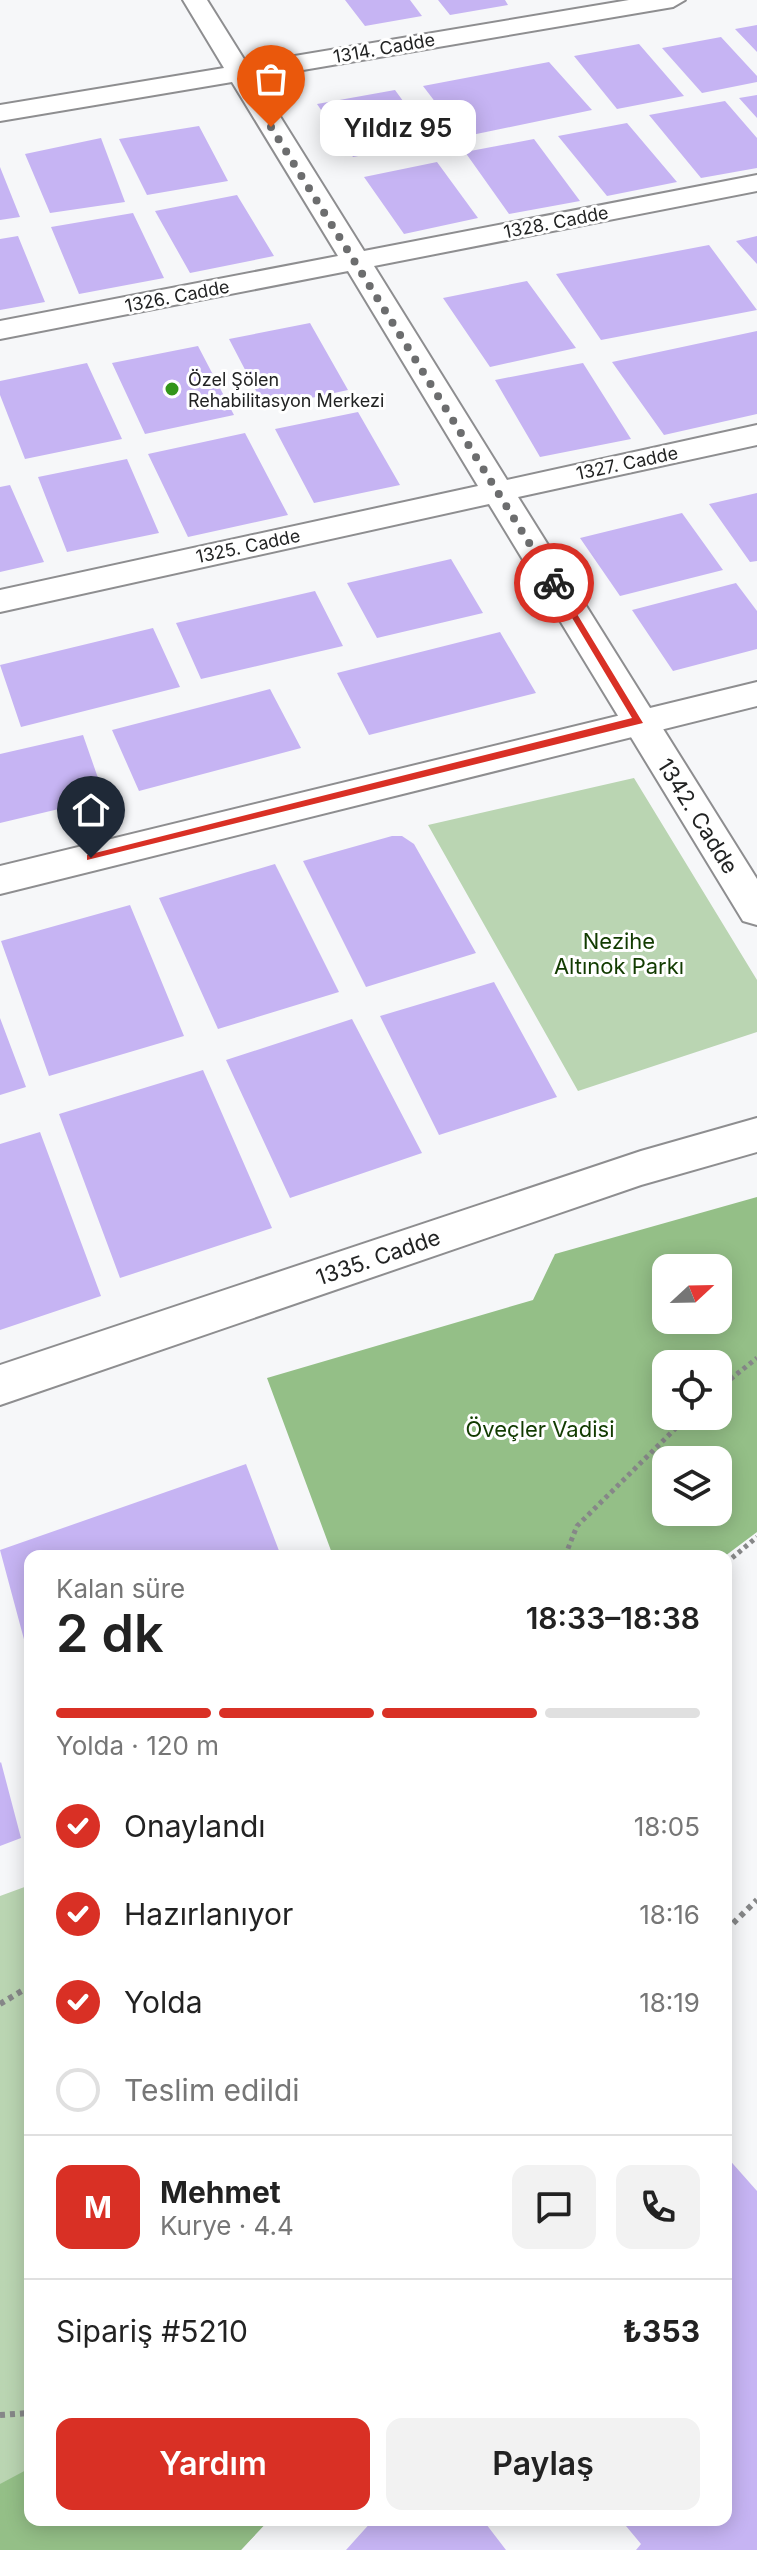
<!DOCTYPE html>
<html lang="tr">
<head>
<meta charset="utf-8">
<style>
	body { margin:0; font-family:Inter,sans-serif; background:#f2f2f2; color:#222; height:100vh; display:flex; flex-direction:column; font-size:30px; white-space:nowrap }
	* { box-sizing:border-box; margin:0 }
	p { font-size:26px; color:#767676 }
	.icon { flex:none; width:44px; height:44px; fill:none; stroke:currentColor; stroke-width:2; stroke-linecap:round; stroke-linejoin:round }
	.map { position:relative; flex:1; overflow:hidden }
	.side { position:absolute; left:24px; top:1550px; width:708px; height:976px; display:flex; flex-direction:column; background:#fff; border-radius:16px; box-shadow:0 4px 20px #0003 }
	.side>* { flex:none }
	.needle { width:52px; rotate:68deg }
	.tools { position:absolute; left:652px; top:1254px; display:grid; gap:16px }
	.tools a { display:grid; place-items:center; width:80px; height:80px; border-radius:16px; background:#fff; box-shadow:0 4px 20px #0003; font-size:40px }
	.pin { position:absolute; display:grid; place-items:center; width:68px; height:68px; color:#fff; margin:-82px -34px; border-radius:50% 50% 50% 0; rotate:-45deg; box-shadow:0 0 8px #0007 }
	.pin .icon { rotate:45deg }
	.courier { position:absolute; display:grid; place-items:center; width:80px; height:80px; margin:-40px; border:6px solid #d93025; border-radius:50%; background:#fff; color:#222; box-shadow:0 2px 10px #0007 }
	.bubble { position:absolute; height:56px; border-radius:16px; background:#fff; box-shadow:0 4px 20px #0003; font-size:26px; font-weight:600; line-height:56px; text-align:center }
	.summary em { font-style:normal; font-weight:600 }
	.summary div { display:flex; flex-direction:column-reverse }
	.summary { display:flex; align-items:center; justify-content:space-between; height:136px; padding:0 32px }
	h1 { font-size:52px; font-weight:600; line-height:60px }
	.bar { display:grid; grid-template-columns:repeat(4,1fr); gap:12px 8px; align-content:center; height:96px; padding:0 32px }
	.bar i { height:10px; border-radius:6px; background:#e0e0e0 }
	.bar .on { background:#d93025 }
	.bar p { grid-column:span 4 }
	.line { display:flex; align-items:center; gap:20px; padding:0 32px; border-top:2px solid #e0e0e0 }
	.line div { flex:1 }
	.round { display:grid; place-items:center; flex:none; width:84px; height:84px; border-radius:16px; background:#f2f2f2 }
	ol { padding:0 32px; list-style:none }
	li { display:flex; align-items:center; gap:24px; height:88px }
	li p { margin-inline-start:auto }
	li .icon { padding:8px; border-radius:50%; background:#d93025; color:#fff; stroke-width:4 }
	li:last-child { color:#767676 }
	li i { width:44px; height:44px; border:4px solid #e0e0e0; border-radius:50% }
	.primary-button { display:flex; gap:16px; margin-top:auto; padding:16px 32px }
	.primary-button a { flex:1; height:92px; border-radius:16px; background:#d93025; color:#fff; font-size:32px; font-weight:600; line-height:92px; text-align:center }
	.primary-button a+a { background:#f2f2f2; color:#222 }
	.map>svg:first-child { display:block }
	.green { fill:#bad5b2 }
	.forest { fill:#94bf87; fill-rule:evenodd }
	.building { fill:#c6b4f3 }
	.lines { fill:none; stroke-linecap:round; stroke-linejoin:round }
	.street-casing { stroke:#8e8e90; stroke-width:4 }
	.secondary-casing { stroke:#8e8e90; stroke-width:4 }
	.path-far1 { stroke:#868788; stroke-width:5; stroke-dasharray:4 4; stroke-linecap:butt }
	.path { stroke:#868788; stroke-width:6; stroke-dasharray:5 5; stroke-linecap:butt }
	.street { fill:#fff; fill-rule:evenodd }
	.secondary { fill:#fff; fill-rule:evenodd }
	.route { fill:#d93025 }
	.done { stroke:#6c6d6e; stroke-width:8; stroke-dasharray:0 14.4 }
	.poi-dot { fill:#329519; stroke:#fff; stroke-width:3 }
	.labels { text-anchor:middle; dominant-baseline:central; stroke-width:6; stroke-linejoin:round; paint-order:stroke }
	.far-street-label { font-size:18px; fill:#222323; stroke:#fff }
	.far-poi-label { font-size:18px; fill:#222323; stroke:#fff; text-anchor:start }
	.street-label { font-size:22px; fill:#222323; stroke:#fff }
	.park-label { font-size:22px; fill:#123b01; stroke:#fff }
</style>
</head>
<body>
<div class="map">
<svg width="757" height="2550" viewBox="0 0 757 2550">
	<rect width="100%" height="100%" fill="#f6f7f9"/>
	<!-- green -->
	<path class="green" d="M634 778 757 980V1032L578 1091 428 825Z
		M30 1885V2520H269L241 2550H0V1896Z"/>
	<!-- forest -->
	<path class="forest" d="M757 1197V1532L725 1556H333L267 1378 533 1300 555 1254ZM666 1268H718V1320H666ZM666 1364H718V1416H666ZM666 1460H718V1512H666Z
		M30 2468V2520H269L241 2550H0V2484Z"/>
	<!-- building -->
	<path class="building" d="M345 0H410L422 16 365 26Z
		M438 0H505L508 5 450 15Z
		M757 25V52L735 29Z
		M721 37 757 76V82L702 93 662 48Z
		M639 44 684 96 617 109 574 56Z
		M549 62 592 110 462 137 423 86Z
		M395 90 433 142 353 157 317 104Z
		M757 95V118L739 98Z
		M725 101 757 138V168L701 178 649 115Z
		M627 123 677 182 607 196 558 136Z
		M199 126 228 181 147 195 119 139Z
		M101 138 125 202 50 213 25 154Z
		M534 139 580 201 509 214 465 152Z
		M437 162 478 218 404 234 364 177Z
		M0 167 20 217 0 220Z
		M237 195 274 256 190 273 155 211Z
		M133 213 164 278 79 294 51 227Z
		M18 236 45 302 0 310V239Z
		M757 236V264L736 241Z
		M709 245 757 310 601 340 556 274Z
		M527 281 576 348 490 367 443 298Z
		M310 323 348 390 265 408 229 339Z
		M757 331V414L664 435 612 362Z
		M198 346 234 415 145 434 112 363Z
		M87 363 122 439 25 459 0 395V381Z
		M583 363 631 439 540 457 495 380Z
		M358 412 400 485 314 503 275 429Z
		M245 433 288 515 188 537 148 454Z
		M127 459 159 533 67 552 38 477Z
		M10 485 44 562 0 572V487Z
		M757 493V561L750 562 709 504Z
		M682 513 723 570 620 596 580 538Z
		M451 559 483 613 377 638 347 583Z
		M736 583 757 611V649L673 671 632 610Z
		M315 591 343 646 201 679 176 623Z
		M153 628 180 687 21 727 0 665Z
		M500 632 536 693 369 735 337 673Z
		M270 689 301 748 139 791 112 730Z
		M83 735 105 798 0 823V754Z
		M392 836H402L414 844 476 953 366 987 303 861Z
		M275 864 339 992 218 1029 159 898Z
		M130 905 184 1036 49 1076 1 941Z
		M494 982 557 1097 439 1135 380 1016Z
		M0 1018 26 1087 0 1095Z
		M352 1019 422 1153 290 1198 226 1060Z
		M203 1070 272 1228 120 1278 59 1114Z
		M40 1132 101 1296 0 1330V1144Z
		M246 1464 281 1556H30L29 1658 0 1550Z
		M1 1762 21 1838 0 1846V1763Z
		M726 2156 757 2191V2550H636L641 2544 621 2520H726Z
		M373 2520H483L506 2550H346Z"/>
	<g class="lines">
		<defs>
			<path id="street" d="M183 0H207L247 64 629 0H685L673 7 256 78 364 251 757 175V191L374 266 507 480 757 425V445L518 497 757 879V925L743 921 489 504 0 612V590L478 486 348 271 0 339V321L338 256 232 82 0 121V105L224 68Z
				M757 1118V1152L641 1185 0 1405V1365L641 1151Z"/>
			<path id="secondary" d="M757 682V706L0 894V866Z"/>
		</defs>
		<!-- street casing -->
		<use href="#street" class="street-casing"/>
		<!-- secondary casing -->
		<use href="#secondary" class="secondary-casing"/>
		<!-- path-far1 -->
		<path class="path-far1" d="M718 1389 757 1358
			M565 1556 577 1526 688 1416
			M726 1563 757 1537"/>
		<!-- path -->
		<path class="path" d="M726 1930 757 1900
			M0 2004 30 1986
			M0 2415 30 2413"/>
		<!-- street -->
		<use href="#street" class="street"/>
		<!-- secondary -->
		<use href="#secondary" class="secondary"/>
	</g>
	<!-- route -->
	<path class="route" d="M550 581H557L643 723 87 860V855L91 854 632 718Z"/>
	<g class="lines">
		<!-- done -->
		<path class="done" d="M271 127 554 583"/>
	</g>
	<!-- markers -->
	<circle class="poi-dot" cx="172" cy="389" r="8"/>
	<g class="labels">
		<!-- far-street labels -->
		<g class="far-street-label">
			<text transform="translate(384 48) rotate(-10)">1314. Cadde</text>
			<text transform="translate(556 222) rotate(-11)">1328. Cadde</text>
			<text transform="translate(177 296) rotate(-11)">1326. Cadde</text>
			<text transform="translate(627 463) rotate(-12)">1327. Cadde</text>
			<text transform="translate(248 546) rotate(-12)">1325. Cadde</text>
		</g>
		<!-- far-poi labels -->
		<g class="far-poi-label">
			<text x="188" y="379">Özel Şölen<tspan x="188" dy="21">Rehabilitasyon Merkezi</tspan></text>
		</g>
		<!-- street labels -->
		<g class="street-label">
			<text transform="translate(698 816) rotate(58)">1342. Cadde</text>
			<text transform="translate(378 1257) rotate(-19)">1335. Cadde</text>
		</g>
		<!-- park labels -->
		<g class="park-label">
			<text x="619" y="941">Nezihe<tspan x="619" dy="25">Altınok Parkı</tspan></text>
			<text x="540" y="1429">Öveçler Vadisi</text>
		</g>
	</g>
</svg>
<div class="tools">
<a><svg class="needle" viewBox="-14 -14 28 28"><path d="M0-13l5 13h-10z" fill="#e53935"/><path d="M0 13l5-13h-10z" fill="#767676"/></svg></a>
<a><svg class="icon" aria-label="locate" viewBox="0 0 24 24"><circle cx="12" cy="12" r="6"/><path d="M12 2v4M12 18v4M2 12h4M18 12h4"/></svg></a>
<a><svg class="icon" aria-label="layers" viewBox="0 0 24 24"><path d="M12 4l9 5-9 5-9-5zM3 14l9 5 9-5"/></svg></a>
</div>
<div class="pin" style="left:271px;top:127px;background:#ea580c"><svg class="icon" aria-label="bag" viewBox="0 0 24 24"><path d="M5 8h14l-1 12H6zM9 8a3 3 0 0 1 6 0"/></svg></div>
<div class="pin" style="left:91px;top:858px;background:#1f2937"><svg class="icon" aria-label="home" viewBox="0 0 24 24"><path d="M3 11l9-7 9 7M6 9v11h12V9"/></svg></div>
<div class="courier" style="left:554px;top:583px"><svg class="icon" aria-label="bike" viewBox="0 0 24 24"><circle cx="6" cy="16" r="4"/><circle cx="18" cy="16" r="4"/><path d="M6 16l4-8h5l3 8M10 8l3 8H6M13 5h3"/></svg></div>
<div class="bubble" style="left:320px;top:100px;width:156px">Yıldız 95</div>
<section class="side">
<div class="summary"><div><h1>2 dk</h1><p>Kalan süre</p></div><em>18:33–18:38</em></div>
<div class="bar"><i class="on"></i><i class="on"></i><i class="on"></i><i></i><p>Yolda · 120 m</p></div>
<ol>
<li><svg class="icon" aria-label="check" viewBox="0 0 24 24"><path d="M5 12l5 5 9-10"/></svg>Onaylandı<p>18:05</p></li>
<li><svg class="icon" aria-label="check" viewBox="0 0 24 24"><path d="M5 12l5 5 9-10"/></svg>Hazırlanıyor<p>18:16</p></li>
<li><svg class="icon" aria-label="check" viewBox="0 0 24 24"><path d="M5 12l5 5 9-10"/></svg>Yolda<p>18:19</p></li>
<li><i></i>Teslim edildi</li>
</ol>
<div class="line" style="height:144px"><b class="round" style="background:#d93025;color:#fff">M</b><div><b>Mehmet</b><p>Kurye · 4.4</p></div><a class="round"><svg class="icon" aria-label="chat" viewBox="0 0 24 24"><path d="M4 5h16v11H9l-5 4z"/></svg></a><a class="round"><svg class="icon" aria-label="phone" viewBox="0 0 24 24"><path d="M5 4h4l2 5-3 2q2 4 5 5l2-3 5 2v4C11 20 4 13 5 4z"/></svg></a></div>
<div class="line" style="height:104px"><div>Sipariş #5210</div><b>₺353</b></div>
<div class="primary-button"><a>Yardım</a><a>Paylaş</a></div>
</section>
</div>
</body>
</html>
